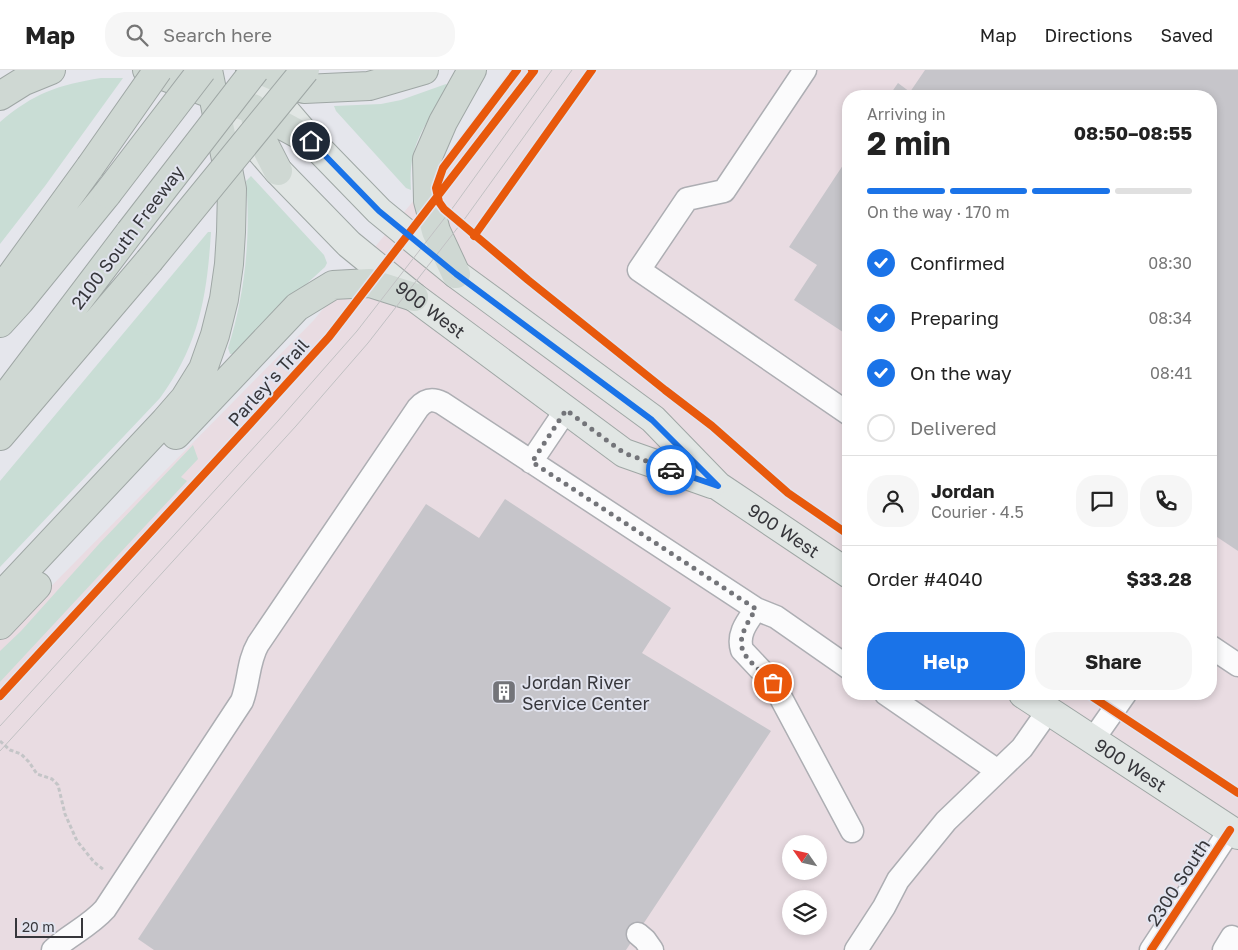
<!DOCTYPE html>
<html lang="en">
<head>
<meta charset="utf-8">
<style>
	body { margin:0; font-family:"Golos Text",sans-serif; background:#f6f6f6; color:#222; height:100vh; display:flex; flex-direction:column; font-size:19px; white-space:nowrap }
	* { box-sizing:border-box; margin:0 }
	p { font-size:16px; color:#767676 }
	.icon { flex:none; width:28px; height:28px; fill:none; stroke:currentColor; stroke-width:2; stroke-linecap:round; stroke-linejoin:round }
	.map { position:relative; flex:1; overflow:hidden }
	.sheet { position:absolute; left:842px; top:20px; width:375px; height:610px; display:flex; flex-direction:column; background:#fff; border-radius:20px; box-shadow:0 2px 8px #0003 }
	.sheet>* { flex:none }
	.needle { width:32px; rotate:304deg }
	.tools { position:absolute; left:782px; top:765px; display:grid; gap:10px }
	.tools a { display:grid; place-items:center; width:45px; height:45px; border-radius:50%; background:#fff; box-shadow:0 2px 8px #0003; font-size:25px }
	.scale { position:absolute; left:15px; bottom:12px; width:68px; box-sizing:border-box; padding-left:5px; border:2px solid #36363b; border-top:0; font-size:14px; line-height:18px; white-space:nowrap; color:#36363b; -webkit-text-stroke:4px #e2e4ef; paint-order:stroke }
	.pin { position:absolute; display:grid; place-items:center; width:42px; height:42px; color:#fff; margin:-21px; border:2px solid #fff; border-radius:50%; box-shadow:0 1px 5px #0007 }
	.courier { position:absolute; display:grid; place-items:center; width:50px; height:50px; margin:-25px; border:4px solid #1a73e8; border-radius:50%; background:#fff; color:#222; box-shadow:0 1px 6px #0007 }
	.head em { font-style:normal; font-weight:700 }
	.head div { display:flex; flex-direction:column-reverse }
	.head { display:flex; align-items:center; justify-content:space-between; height:85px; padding:0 25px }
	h1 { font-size:32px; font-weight:700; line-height:38px }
	.bar { display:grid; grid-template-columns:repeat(4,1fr); gap:8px 5px; align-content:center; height:60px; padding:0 25px }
	.bar i { height:6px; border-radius:4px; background:#e0e0e0 }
	.bar .active { background:#1a73e8 }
	.bar p { grid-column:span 4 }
	.line { display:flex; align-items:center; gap:12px; padding:0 25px; border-top:1px solid #e0e0e0 }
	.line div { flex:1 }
	.round { display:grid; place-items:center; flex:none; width:52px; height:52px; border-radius:20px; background:#f6f6f6 }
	ol { padding:0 25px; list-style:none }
	li { display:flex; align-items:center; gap:15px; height:55px }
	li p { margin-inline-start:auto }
	li .icon { padding:5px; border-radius:50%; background:#1a73e8; color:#fff; stroke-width:4 }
	li:last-child { color:#767676 }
	li i { width:28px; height:28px; border:2px solid #e0e0e0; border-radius:50% }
	.action { display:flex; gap:10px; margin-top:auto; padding:10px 25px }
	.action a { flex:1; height:58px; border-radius:20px; background:#1a73e8; color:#fff; font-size:20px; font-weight:700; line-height:58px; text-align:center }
	.action a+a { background:#f6f6f6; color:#222 }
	header { display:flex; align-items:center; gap:30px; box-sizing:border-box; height:70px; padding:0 25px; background:#fff; border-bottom:1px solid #e0e0e0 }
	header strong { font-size:24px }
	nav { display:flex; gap:28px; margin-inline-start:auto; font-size:18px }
	.search { width:350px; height:45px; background:#f6f6f6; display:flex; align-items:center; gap:12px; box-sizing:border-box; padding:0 18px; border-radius:20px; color:#767676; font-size:19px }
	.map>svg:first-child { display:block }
	.industrial { fill:#e9dce2; fill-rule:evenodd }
	.green { fill:#c9ddd5 }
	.building { fill:#c6c5ca }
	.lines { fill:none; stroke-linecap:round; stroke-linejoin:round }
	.minor-casing { stroke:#adaeb3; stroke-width:25 }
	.major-casing { stroke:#9fa7a5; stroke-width:30 }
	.highway-casing { stroke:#9fa7a5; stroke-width:30 }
	.path { stroke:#c4c5c7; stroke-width:3; stroke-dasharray:4 2.5; stroke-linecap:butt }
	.minor { stroke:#fbfbfc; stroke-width:22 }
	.major { stroke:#e1e6e4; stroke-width:28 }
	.highway { stroke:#cfd8d3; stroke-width:28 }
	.tram { stroke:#c1c1c3; stroke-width:1 }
	.highway-bridge-casing { stroke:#9fa7a5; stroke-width:30; stroke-linecap:butt }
	.highway-bridge { stroke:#cfd8d3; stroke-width:28 }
	.cycleway-casing { stroke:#e2e4ef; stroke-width:11 }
	.cycleway { stroke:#e8590c; stroke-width:8 }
	.done { stroke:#737479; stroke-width:5; stroke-dasharray:0 9 }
	.route { stroke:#1a73e8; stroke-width:6 }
	.labels { text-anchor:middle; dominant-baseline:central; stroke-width:4; stroke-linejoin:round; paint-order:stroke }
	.street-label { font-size:18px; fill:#36363b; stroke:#e2e4ef }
	.poi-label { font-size:18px; fill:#36363b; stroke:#e2e4ef; text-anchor:start }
</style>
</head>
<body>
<header>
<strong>Map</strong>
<div class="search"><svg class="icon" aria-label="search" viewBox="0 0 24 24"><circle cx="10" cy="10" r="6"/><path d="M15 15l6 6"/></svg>Search here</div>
<nav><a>Map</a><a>Directions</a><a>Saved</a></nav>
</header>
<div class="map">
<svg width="1238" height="880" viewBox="0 0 1238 880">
	<rect width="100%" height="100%" fill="#e5e6ec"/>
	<!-- industrial -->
	<path class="industrial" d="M520 0H1238V880H0V568L313 251 481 50ZM849 26H1211V624H849ZM791 774H819V801H791ZM791 829H819V856H791Z"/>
	<!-- green -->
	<path class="green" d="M101 8H123L45 116 0 174V52C34 23 58 15 101 8Z
		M446 14 449 16 448 20C424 56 408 75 411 120L406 118 336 41 334 36 381 34 401 30Z
		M251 106 324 185 327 193 325 197 292 227 235 284H230L228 278C245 225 251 166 246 111Z
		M208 162H211C207 226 199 275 160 328L0 497V411Z
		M193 375 198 389 181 407 187 411 0 612V581L21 561 99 474Z"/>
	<!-- building -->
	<path class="building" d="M925 0H1238V481L1211 463V26H889L898 13 910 22Z
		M849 86V266L794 230 817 195 789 177Z
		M505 429 671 538 642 583 771 661 626 880H154L138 869 426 434 479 468Z"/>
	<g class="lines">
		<defs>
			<path id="minor" d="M805 0 724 121 687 129 639 200 849 344
				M531 392 566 340
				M756 539C747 552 737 564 742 580L773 613 852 761
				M1211 577 1238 595
				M886 624 998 701 1022 678 1048 641
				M1092 671 1125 624
				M638 864 645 870 652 880
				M53 880C69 865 90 856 105 839L242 631C249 612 248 591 258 574L418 338C425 330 432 328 442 333L756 539 776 547 849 598
				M856 880 884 837 898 810 946 751 998 701
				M1151 880 1230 760
				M1224 880 1232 867 1238 871"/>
			<g id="major">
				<path id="s1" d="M250 0 311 71 379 141 456 204 653 349 718 416 849 504"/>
				<path id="s2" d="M209 21 278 101 349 174 414 227 624 383 712 414"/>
				<path id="s3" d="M1023 624 1238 765"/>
			</g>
			<path id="highway" d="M147 0 254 40 311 71
				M260 0 304 19 369 16 424 0
				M0 26 24 11 51 0
				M253 38 259 64 278 101
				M456 204 436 161 428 131 427 89 443 52 472 0
				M0 221 90 97
				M0 253 20 231 107 124
				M0 334 130 162
				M176 365 297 237 333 215 370 213 414 227
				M0 366 149 191
				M0 527 165 351 185 328 203 299 215 265 224 229 229 194 231 162 232 119 208 0
				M0 555 37 516"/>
		</defs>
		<!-- minor casing -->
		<use href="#minor" class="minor-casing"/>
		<!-- major casing -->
		<use href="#major" class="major-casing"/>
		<!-- highway casing -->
		<use href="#highway" class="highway-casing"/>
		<!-- path -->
		<path class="path" d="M474 166 665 320 712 356 788 423 849 465
			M1088 624 1096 629
			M1132 653 1238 723
			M0 671 10 680 21 684 29 692 37 704 52 709 58 715 65 744 77 771 94 792 104 800"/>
		<!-- minor -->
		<use href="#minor" class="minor"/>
		<!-- major -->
		<use href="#major" class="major"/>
		<!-- highway -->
		<use href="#highway" class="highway"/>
		<!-- tram -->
		<path class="tram" d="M0 656 278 351 357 261 454 136 552 0
			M0 681 296 356 368 273 466 147 572 0"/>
		<defs>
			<path id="highway-bridge" d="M90 97 158 0
				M107 124 202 0
				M130 162 255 0
				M149 191 305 0"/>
		</defs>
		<!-- highway-bridge casing -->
		<use href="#highway-bridge" class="highway-bridge-casing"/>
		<!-- highway-bridge -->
		<use href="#highway-bridge" class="highway-bridge"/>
		<defs>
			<path id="cycleway" d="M517 0 443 98 436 118 439 132 444 139 528 210 665 320 712 356 788 423 849 465
				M474 166 592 0
				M1088 624 1238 723
				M0 626 250 354 329 267 534 1 532 0
				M1151 880 1230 760"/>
		</defs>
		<!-- cycleway casing -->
		<use href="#cycleway" class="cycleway-casing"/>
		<!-- cycleway -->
		<use href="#cycleway" class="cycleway"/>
	</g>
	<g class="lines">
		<!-- done -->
		<path class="done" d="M671 400 624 383 566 340 532 392 756 539C729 580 742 583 773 613"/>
		<!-- route -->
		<path class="route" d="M311 71 379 141 456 204 652 350 718 416 671 400"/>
	</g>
	<!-- icons -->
	<defs>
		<symbol id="building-square" viewBox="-11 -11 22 22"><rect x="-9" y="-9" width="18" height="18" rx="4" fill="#737479" stroke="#e2e4ef"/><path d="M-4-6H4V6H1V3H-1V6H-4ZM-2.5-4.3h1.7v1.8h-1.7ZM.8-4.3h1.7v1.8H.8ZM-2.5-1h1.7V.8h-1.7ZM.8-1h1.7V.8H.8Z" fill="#fff"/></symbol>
	</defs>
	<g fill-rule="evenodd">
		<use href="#building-square" x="490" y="608" width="28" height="28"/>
	</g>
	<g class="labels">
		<!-- street labels -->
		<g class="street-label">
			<text transform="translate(127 167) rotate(-53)">2100 South Freeway</text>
			<text stroke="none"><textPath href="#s2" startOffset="312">900 West</textPath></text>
			<text transform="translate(268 312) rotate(-48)">Parley's Trail</text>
			<text stroke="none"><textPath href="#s1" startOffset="708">900 West</textPath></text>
			<text stroke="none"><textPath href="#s3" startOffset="129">900 West</textPath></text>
			<text transform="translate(1178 812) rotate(-57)">2300 South</text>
		</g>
		<!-- poi labels -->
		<g class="poi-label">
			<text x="522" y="612">Jordan River<tspan x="522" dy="21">Service Center</tspan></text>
		</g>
	</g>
</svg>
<div class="tools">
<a><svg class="needle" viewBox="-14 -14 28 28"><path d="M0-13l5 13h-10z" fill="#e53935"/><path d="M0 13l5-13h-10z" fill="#767676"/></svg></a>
<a><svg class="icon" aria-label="layers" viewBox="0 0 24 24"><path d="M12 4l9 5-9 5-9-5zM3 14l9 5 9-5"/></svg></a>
</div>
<div class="scale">20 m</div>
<div class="pin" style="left:773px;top:613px;background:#ea580c"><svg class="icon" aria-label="bag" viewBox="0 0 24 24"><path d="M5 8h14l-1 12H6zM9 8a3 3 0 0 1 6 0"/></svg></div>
<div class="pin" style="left:311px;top:71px;background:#1f2937"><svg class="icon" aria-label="home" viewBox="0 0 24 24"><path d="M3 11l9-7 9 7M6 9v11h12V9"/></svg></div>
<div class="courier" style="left:671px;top:400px"><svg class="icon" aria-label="car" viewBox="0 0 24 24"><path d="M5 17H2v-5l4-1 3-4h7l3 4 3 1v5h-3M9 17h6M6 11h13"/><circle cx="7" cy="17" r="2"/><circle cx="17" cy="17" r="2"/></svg></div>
<section class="sheet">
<div class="head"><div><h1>2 min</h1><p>Arriving in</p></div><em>08:50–08:55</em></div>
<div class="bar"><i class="active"></i><i class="active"></i><i class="active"></i><i></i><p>On the way · 170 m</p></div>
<ol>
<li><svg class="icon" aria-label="check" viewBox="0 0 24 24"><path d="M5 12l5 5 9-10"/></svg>Confirmed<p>08:30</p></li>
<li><svg class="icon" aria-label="check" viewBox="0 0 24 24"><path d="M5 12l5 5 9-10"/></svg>Preparing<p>08:34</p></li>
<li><svg class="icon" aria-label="check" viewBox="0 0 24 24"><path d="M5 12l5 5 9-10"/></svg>On the way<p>08:41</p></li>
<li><i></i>Delivered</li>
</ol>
<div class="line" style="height:90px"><a class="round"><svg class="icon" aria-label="person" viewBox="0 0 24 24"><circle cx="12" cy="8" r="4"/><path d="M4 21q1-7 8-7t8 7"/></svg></a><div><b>Jordan</b><p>Courier · 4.5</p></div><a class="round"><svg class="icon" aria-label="chat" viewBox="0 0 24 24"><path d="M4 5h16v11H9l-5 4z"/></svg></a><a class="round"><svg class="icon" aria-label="phone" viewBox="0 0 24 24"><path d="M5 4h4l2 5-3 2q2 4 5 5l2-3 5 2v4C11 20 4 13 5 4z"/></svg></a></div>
<div class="line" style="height:65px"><div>Order #4040</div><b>$33.28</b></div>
<div class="action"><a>Help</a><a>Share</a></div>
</section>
</div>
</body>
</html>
